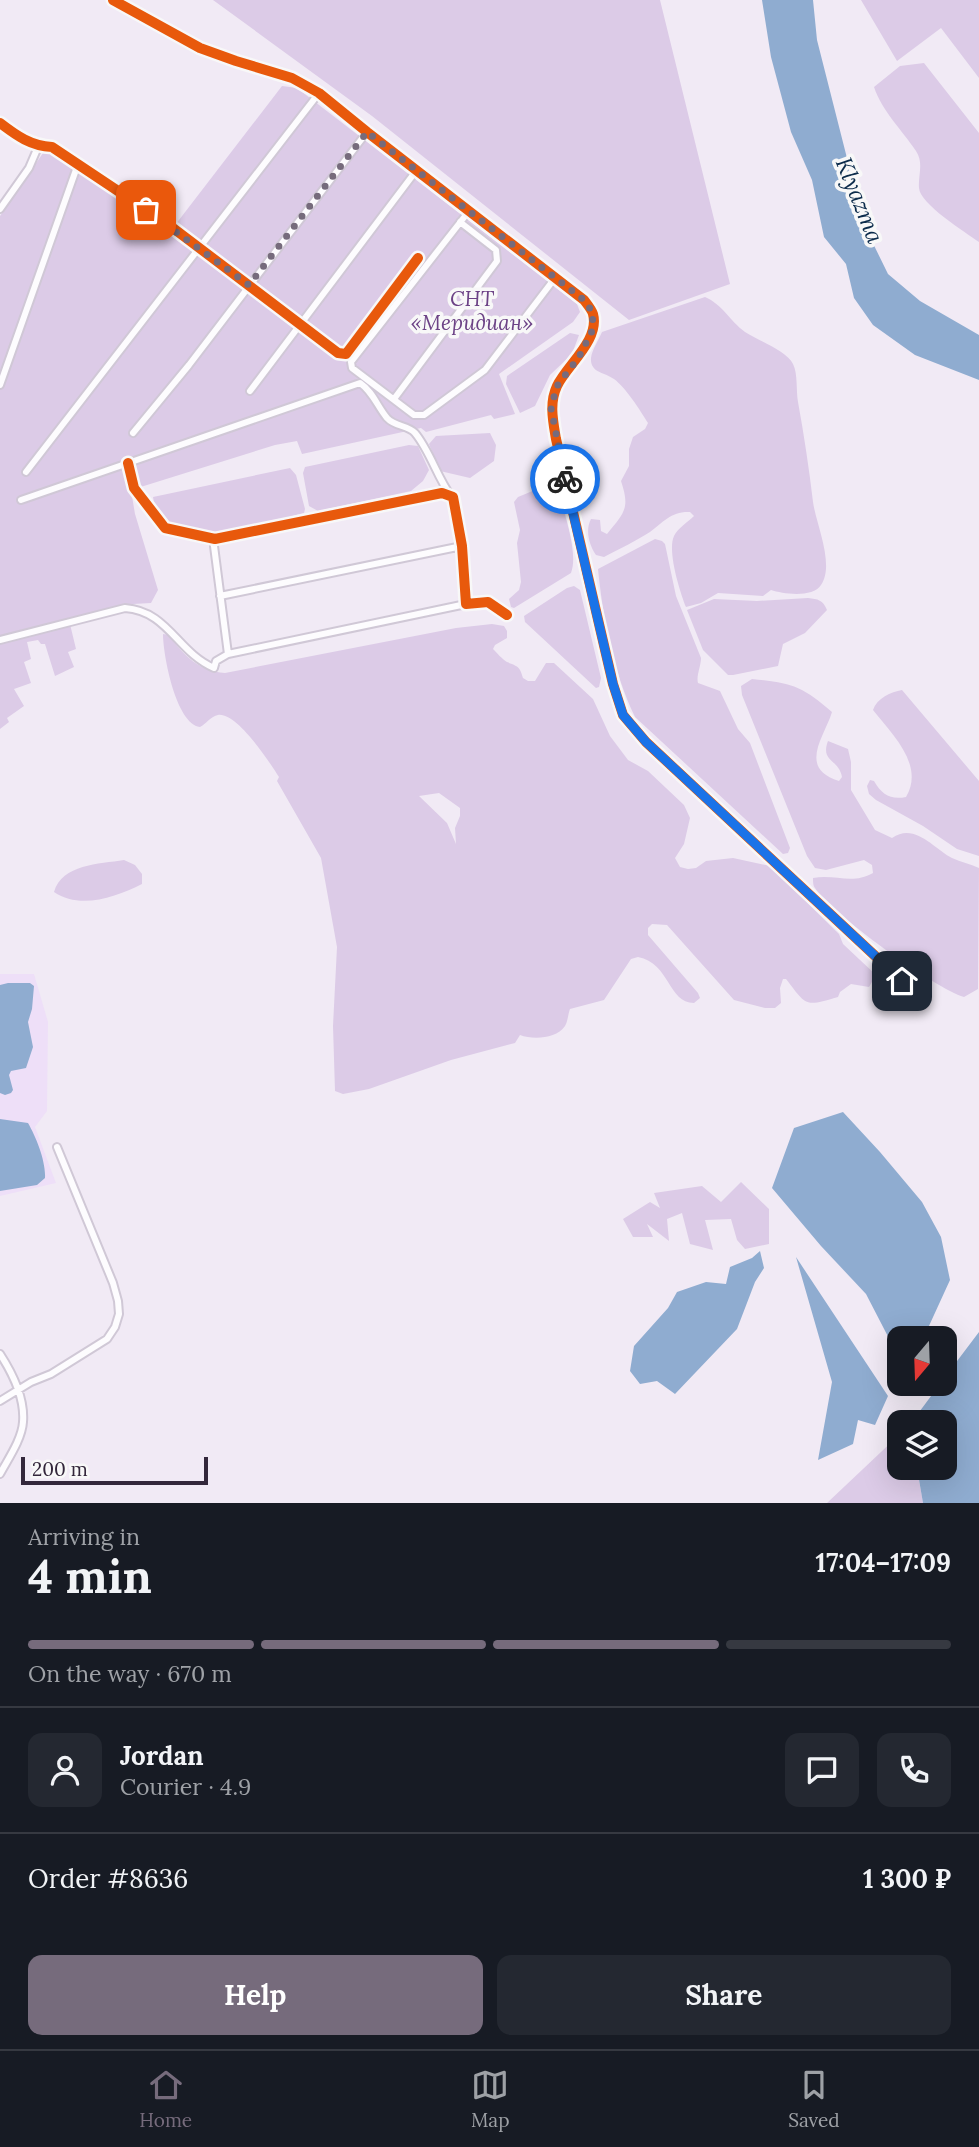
<!DOCTYPE html>
<html lang="en">
<head>
<meta charset="utf-8">
<style>
	body { margin:0; font-family:Lora,serif; background:#242831; color:#f1f3f6; height:100vh; display:flex; flex-direction:column; font-size:26px; white-space:nowrap }
	* { box-sizing:border-box; margin:0 }
	p { font-size:23px; color:#9ea1a6 }
	.icon { flex:none; width:38px; height:38px; fill:none; stroke:currentColor; stroke-width:2; stroke-linecap:round; stroke-linejoin:round }
	.map { position:relative; height:1503px; overflow:hidden }
	.drawer { display:flex; flex-direction:column; background:#171b24; flex:1 }
	.drawer>* { flex:none }
	.needle { width:46px; rotate:199deg }
	.fabs { position:absolute; left:887px; top:1326px; display:grid; gap:14px }
	.fabs a { display:grid; place-items:center; width:70px; height:70px; border-radius:14px; background:#171b24; box-shadow:0 7px 28px #0002; font-size:35px }
	.scale { position:absolute; left:21px; bottom:18px; width:187px; box-sizing:border-box; padding-left:7px; border:4px solid #33273b; border-top:0; font-size:19px; line-height:24px; white-space:nowrap; color:#33273b; -webkit-text-stroke:5px #f8f8f8; paint-order:stroke }
	.pin { position:absolute; display:grid; place-items:center; width:60px; height:60px; color:#fff; margin:-30px; border-radius:14px; box-shadow:0 4px 10px #0006 }
	.courier { position:absolute; display:grid; place-items:center; width:70px; height:70px; margin:-35px; border:5px solid #1a73e8; border-radius:50%; background:#fff; color:#222; box-shadow:0 2px 9px #0007 }
	.headline em { font-style:normal; font-weight:700 }
	.headline div { display:flex; flex-direction:column-reverse }
	.headline { display:flex; align-items:center; justify-content:space-between; height:119px; padding:0 28px }
	h1 { font-size:46px; font-weight:700; line-height:52px }
	.bar { display:grid; grid-template-columns:repeat(4,1fr); gap:10px 7px; align-content:center; height:84px; padding:0 28px }
	.bar i { height:9px; border-radius:5px; background:#363941 }
	.bar .active { background:#766b7c }
	.bar p { grid-column:span 4 }
	.line { display:flex; align-items:center; gap:18px; padding:0 28px; border-top:2px solid #363941 }
	.line div { flex:1 }
	.round { display:grid; place-items:center; flex:none; width:74px; height:74px; border-radius:14px; background:#242831 }
	.button { display:flex; gap:14px; margin-top:auto; padding:14px 28px }
	.button a { flex:1; height:80px; border-radius:14px; background:#766b7c; color:#fff; font-size:28px; font-weight:700; line-height:80px; text-align:center }
	.button a+a { background:#242831; color:#f1f3f6 }
	.dock { display:flex; justify-content:space-around; align-items:center; height:98px; border-top:2px solid #363941; background:#171b24; font-size:19px; color:#9ea1a6 }
	.dock a { display:grid; justify-items:center; gap:4px }
	.dock .active { color:#766b7c }
	.map>svg:first-child { display:block }
	.built { fill:#eedff8 }
	.green { fill:#dccbe7; fill-rule:evenodd }
	.water { fill:#8facd0 }
	.lines { fill:none; stroke-linecap:round; stroke-linejoin:round }
	.minor-casing { stroke:#d0c8d6; stroke-width:10 }
	.minor { stroke:#fdfcfe; stroke-width:6 }
	.cycleway-casing { stroke:#f8f8f8; stroke-width:15 }
	.cycleway { stroke:#e8590c; stroke-width:10 }
	.done { stroke:#766b7c; stroke-width:7; stroke-dasharray:0 12.6 }
	.route { stroke:#1a73e8; stroke-width:9 }
	.labels { text-anchor:middle; dominant-baseline:central; stroke-width:7; stroke-linejoin:round; paint-order:stroke }
	.park-label { font-size:21px; font-style:italic; fill:#6c4286; stroke:#f8f8f8 }
	.water-label { font-size:23px; font-style:italic; fill:#0b2b4b; stroke:#f8f8f8 }
</style>
</head>
<body>
<div class="map">
<svg width="979" height="1503" viewBox="0 0 979 1503">
	<rect width="100%" height="100%" fill="#f1eaf5"/>
	<!-- built -->
	<path class="built" d="M0 974H34L48 1022 47 1111 35 1127 56 1183 0 1196Z"/>
	<!-- green -->
	<path class="green" d="M213 0H660L730 284 629 320 372 116Z
		M861 0H979V78L941 28 897 61Z
		M924 63 979 133V242C965 232 920 204 919 188 918 175 924 163 916 151 902 130 882 111 874 87L900 66Z
		M282 86 297 88 577 304 580 312 573 322 499 374 515 414 494 419 491 415 426 432 421 428 302 454 297 441 275 445 131 490 135 514 158 590 151 603 133 604 69 620 76 649 68 652 74 667 55 676 45 644H41L38 640 27 642 31 659 24 662 31 683 14 689 24 706 7 718 9 722 0 729V216L43 153 47 151 169 233Z
		M705 297C722 304 730 321 745 332 757 340 787 351 793 364 798 374 796 391 798 402 804 435 809 468 813 502 816 524 835 565 821 585 813 598 783 594 771 590L763 596 718 593 701 603 686 607C680 592 667 551 674 536 678 528 688 522 694 516L690 512C672 511 663 522 650 532 636 541 619 549 604 557L596 555C589 545 585 530 591 519L600 520 601 531 607 534C625 512 630 508 621 481L629 466V449L633 437 645 429 648 423C640 410 626 388 614 379 605 372 590 373 591 358 592 350 599 339 602 332Z
		M570 333 579 335 572 354 550 375 535 406 520 413 506 384 507 376Z
		M490 433 496 445 494 461 470 478 440 471 429 444 436 436Z
		M409 445 418 446 429 470 423 481 411 491 318 511 309 506 303 473 305 467Z
		M290 468 296 475 305 509 304 513C268 522 190 551 162 516 157 509 154 505 153 497Z
		M547 485 557 488C563 509 579 553 571 573L514 608 511 607 509 599 519 590 521 582 517 543 520 530 514 502 518 497Z
		M655 539 662 541 665 544 676 596 701 658C701 666 696 676 698 683L720 691 738 729 750 743 790 848 788 853 783 854 635 717C613 671 603 619 598 569Z
		M574 586 580 590 601 678 599 687 596 688 525 622 524 616 567 588Z
		M808 598C818 599 823 600 827 610L805 633 783 644 778 666 733 675H728L703 650 687 610 714 599 757 601Z
		M492 624 504 626 507 631V638L495 645 493 649C497 653 502 659 507 662 517 666 520 666 523 678L528 681H535L546 663H554L593 699 610 736 628 760 648 771 684 805 690 818 684 844 675 858 680 867 688 869 696 868 706 861 733 858 770 866 839 934 843 944 876 975 869 987 851 984 840 992 838 997C804 1007 807 1006 786 979H783L780 988 781 1003 775 1008H765L734 1000 667 925 652 924 648 928V935L698 993 700 998 694 1003C668 1003 670 963 638 957L631 959 604 1000 570 1009C568 1014 568 1021 565 1026 556 1039 533 1040 520 1035L515 1043 451 1060 369 1089 343 1094 335 1091 333 1026 337 947 321 858 277 781 279 777C270 763 237 712 218 715 211 716 206 724 200 727 176 724 163 655 163 634L169 635C184 656 199 671 225 673L456 628ZM439 793 460 808V816L455 828 456 844 447 823 419 796Z
		M752 679C792 683 802 686 832 712 825 736 797 768 839 781L842 777C839 759 820 762 828 741L848 749 851 762V790L875 830 892 838C915 822 934 849 952 858 961 862 970 864 979 868L978 989 964 997C936 989 830 913 815 888 813 886 813 881 813 878 836 874 852 885 873 873L872 865 864 860 826 870 815 868 807 856 742 695 741 686Z
		M902 690 979 781V856L957 849 923 826 876 800 869 794 867 786 870 780 874 781C882 795 891 800 906 797 925 765 892 734 873 710 877 698 891 692 902 690Z
		M124 860 135 865 142 874V884C116 897 80 910 54 892 62 864 99 864 124 860Z
		M741 1182 769 1209V1244L745 1249 737 1240 731 1219 705 1220 713 1250 690 1244 682 1213 667 1219 669 1241 647 1224 653 1237H633L623 1219 650 1202 660 1208 654 1193 702 1186 721 1202Z
		M899 1435 900 1468H917L923 1503H827Z"/>
	<!-- water -->
	<path class="water" d="M762 0H813L817 40 849 166 848 184 860 201 863 223 888 274 920 301 979 335V380L915 355 873 325 854 298 846 264 824 237 812 180 791 132 771 57Z
		M8 983H30L34 986 32 1009 28 1022 33 1047 26 1068 11 1071 9 1075 13 1090 11 1093 5 1095 0 1093V985Z
		M843 1112 880 1152 922 1202 941 1237 950 1280 923 1339H900L899 1351 896 1352 866 1294 821 1246 772 1188 794 1128Z
		M0 1119 28 1123C36 1137 46 1161 45 1178L37 1185 0 1191Z
		M760 1251 764 1268 755 1282 737 1329 675 1394 657 1381 640 1384 630 1371 634 1346 668 1308 677 1292 706 1282 726 1284 730 1267 752 1258Z
		M796 1257 888 1396 875 1425 858 1420 853 1444 818 1460 832 1382Z
		M979 1332V1503H923L917 1468H945V1423H911L940 1384H945V1377Z"/>
	<g class="lines">
		<defs>
			<path id="minor" d="M113 0 200 48 236 61 292 78 319 93 367 132 584 300C587 304 592 310 593 314 600 340 567 365 557 386 549 403 553 421 556 439L613 684 623 715 646 742 902 981
				M0 123C17 136 31 146 52 147L169 225 338 353 346 354 418 258
				M0 209 29 168 38 147
				M469 211 351 362 352 368 414 415H424L485 370 555 278
				M0 385 78 164
				M250 391 416 171
				M394 399 497 261 496 250 460 222
				M133 433 189 365 367 132
				M128 463 134 488 165 528 215 539 442 493 453 497 462 546 466 604 488 602 507 615
				M26 472 319 93
				M21 500 360 383C373 392 377 406 387 418 395 427 408 425 415 433 430 451 437 477 451 496
				M215 539 214 546 228 654 466 604
				M220 596 462 546
				M0 640 125 608C168 611 177 652 214 668L216 661 228 654
				M0 1354C13 1374 25 1398 23 1422 22 1439 8 1459 0 1474
				M0 1401 31 1382 51 1374 107 1339 115 1327 119 1314 118 1301 113 1283 57 1147"/>
		</defs>
		<!-- minor casing -->
		<use href="#minor" class="minor-casing"/>
		<!-- minor -->
		<use href="#minor" class="minor"/>
		<defs>
			<path id="cycleway" d="M113 0 200 48 236 61 292 78 319 93 367 132 584 300C587 304 592 310 593 314 600 340 567 365 557 386 549 403 553 421 556 439L613 684 623 715 646 742 902 981
				M0 123C17 136 31 146 52 147L169 225 338 353 346 354 418 258
				M128 463 134 488 165 528 215 539 442 493 453 497 462 546 466 604 488 602 507 615"/>
		</defs>
		<!-- cycleway casing -->
		<use href="#cycleway" class="cycleway-casing"/>
		<!-- cycleway -->
		<use href="#cycleway" class="cycleway"/>
	</g>
	<g class="lines">
		<!-- done -->
		<path class="done" d="M146 210 249 285 367 132 584 300 593 313 592 331 579 357 557 386 551 408 565 479"/>
		<!-- route -->
		<path class="route" d="M565 479 613 684 623 715 646 742 902 981"/>
	</g>
	<g class="labels">
		<!-- park labels -->
		<g class="park-label">
			<text x="472" y="298">СНТ<tspan x="472" dy="24">«Меридиан»</tspan></text>
		</g>
		<!-- water labels -->
		<g class="water-label">
			<text transform="translate(860 200) rotate(68)">Klyazma</text>
		</g>
	</g>
</svg>
<div class="fabs">
<a><svg class="needle" viewBox="-14 -14 28 28"><path d="M0-13l5 13h-10z" fill="#e53935"/><path d="M0 13l5-13h-10z" fill="#9ea1a6"/></svg></a>
<a><svg class="icon" aria-label="layers" viewBox="0 0 24 24"><path d="M12 4l9 5-9 5-9-5zM3 14l9 5 9-5"/></svg></a>
</div>
<div class="scale">200 m</div>
<div class="pin" style="left:146px;top:210px;background:#ea580c"><svg class="icon" aria-label="bag" viewBox="0 0 24 24"><path d="M5 8h14l-1 12H6zM9 8a3 3 0 0 1 6 0"/></svg></div>
<div class="pin" style="left:902px;top:981px;background:#1f2937"><svg class="icon" aria-label="home" viewBox="0 0 24 24"><path d="M3 11l9-7 9 7M6 9v11h12V9"/></svg></div>
<div class="courier" style="left:565px;top:479px"><svg class="icon" aria-label="bike" viewBox="0 0 24 24"><circle cx="6" cy="16" r="4"/><circle cx="18" cy="16" r="4"/><path d="M6 16l4-8h5l3 8M10 8l3 8H6M13 5h3"/></svg></div>
</div>
<section class="drawer">
<div class="headline"><div><h1>4 min</h1><p>Arriving in</p></div><em>17:04–17:09</em></div>
<div class="bar"><i class="active"></i><i class="active"></i><i class="active"></i><i></i><p>On the way · 670 m</p></div>
<div class="line" style="height:126px"><a class="round"><svg class="icon" aria-label="person" viewBox="0 0 24 24"><circle cx="12" cy="8" r="4"/><path d="M4 21q1-7 8-7t8 7"/></svg></a><div><b>Jordan</b><p>Courier · 4.9</p></div><a class="round"><svg class="icon" aria-label="chat" viewBox="0 0 24 24"><path d="M4 5h16v11H9l-5 4z"/></svg></a><a class="round"><svg class="icon" aria-label="phone" viewBox="0 0 24 24"><path d="M5 4h4l2 5-3 2q2 4 5 5l2-3 5 2v4C11 20 4 13 5 4z"/></svg></a></div>
<div class="line" style="height:91px"><div>Order #8636</div><b>1 300 ₽</b></div>
<div class="button"><a>Help</a><a>Share</a></div>
</section>
<nav class="dock">
<a class="active"><svg class="icon" aria-label="home" viewBox="0 0 24 24"><path d="M3 11l9-7 9 7M6 9v11h12V9"/></svg>Home</a>
<a><svg class="icon" aria-label="map" viewBox="0 0 24 24"><path d="M3 6l6-2 6 2 6-2v14l-6 2-6-2-6 2zM9 4v14M15 6v14"/></svg>Map</a>
<a><svg class="icon" aria-label="saved" viewBox="0 0 24 24"><path d="M7 4h10v16l-5-4-5 4z"/></svg>Saved</a>
</nav>
</body>
</html>
